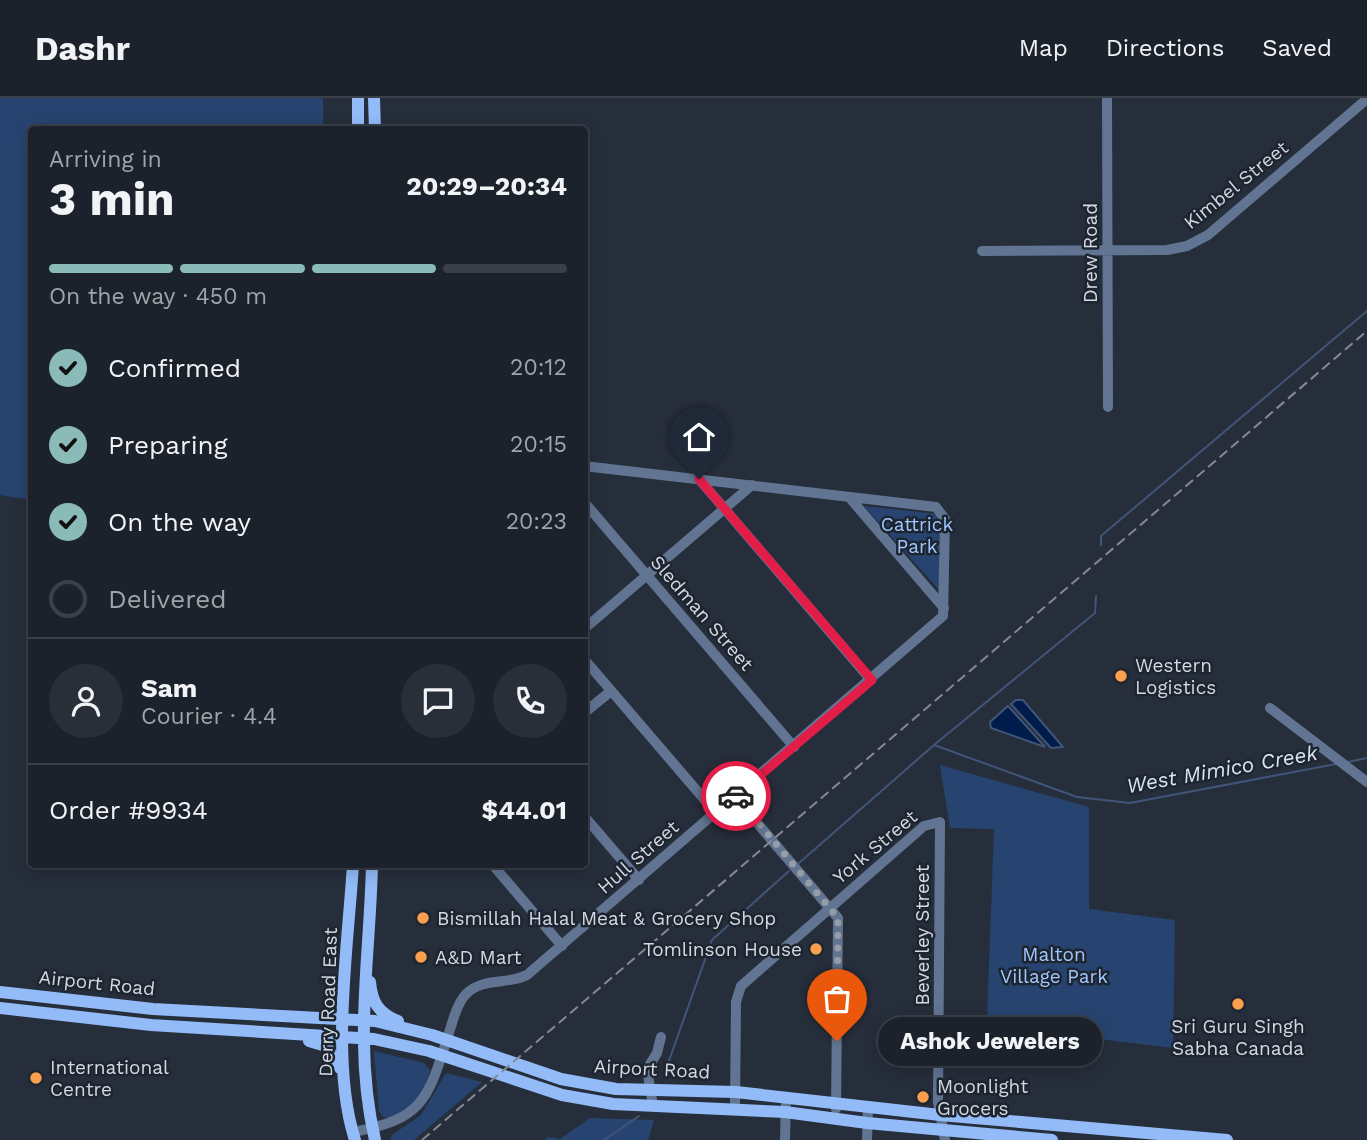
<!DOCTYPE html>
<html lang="en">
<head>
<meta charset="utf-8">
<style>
	body { margin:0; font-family:"Work Sans",sans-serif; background:#292f38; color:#f1f3f6; height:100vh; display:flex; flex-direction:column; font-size:26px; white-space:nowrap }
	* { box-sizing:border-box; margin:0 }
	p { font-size:23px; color:#a0a4a9 }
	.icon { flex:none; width:38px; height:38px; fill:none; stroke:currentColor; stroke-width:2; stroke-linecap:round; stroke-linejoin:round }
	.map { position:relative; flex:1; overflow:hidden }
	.panel { position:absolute; left:28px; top:28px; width:560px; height:742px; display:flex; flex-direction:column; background:#1c222c; border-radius:7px; box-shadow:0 4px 18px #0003,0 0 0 2px #3a3f48 }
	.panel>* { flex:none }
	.pin { position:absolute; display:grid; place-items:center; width:60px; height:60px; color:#fff; margin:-72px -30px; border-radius:50% 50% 50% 0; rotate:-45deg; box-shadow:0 0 7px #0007 }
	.pin .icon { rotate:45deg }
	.courier { position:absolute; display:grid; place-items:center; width:70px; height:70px; margin:-35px; border:5px solid #e11d48; border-radius:50%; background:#fff; color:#222; box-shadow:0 2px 9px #0007 }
	.bubble { position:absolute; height:49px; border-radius:24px; background:#1c222c; box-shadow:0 4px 18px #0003,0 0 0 2px #3a3f48; font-size:23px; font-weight:700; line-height:49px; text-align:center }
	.summary em { font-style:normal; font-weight:700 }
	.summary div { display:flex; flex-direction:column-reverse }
	.summary { display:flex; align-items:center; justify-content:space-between; height:119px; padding:0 21px }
	h1 { font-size:46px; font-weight:700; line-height:52px }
	.bar { display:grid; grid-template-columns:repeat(4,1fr); gap:10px 7px; align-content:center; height:84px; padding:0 21px }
	.bar i { height:9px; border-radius:5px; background:#3a3f48 }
	.bar .on { background:#8bbbb9 }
	.bar p { grid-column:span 4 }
	.line { display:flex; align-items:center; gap:18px; padding:0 21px; border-top:2px solid #3a3f48 }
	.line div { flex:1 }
	.round { display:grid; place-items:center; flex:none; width:74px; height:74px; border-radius:37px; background:#292f38 }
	ol { padding:0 21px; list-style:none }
	li { display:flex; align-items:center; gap:21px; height:77px }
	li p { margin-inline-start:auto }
	li .icon { padding:7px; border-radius:50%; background:#8bbbb9; color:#111; stroke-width:4 }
	li:last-child { color:#a0a4a9 }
	li i { width:38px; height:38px; border:4px solid #3a3f48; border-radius:50% }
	header { display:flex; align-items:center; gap:42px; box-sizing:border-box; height:98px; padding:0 35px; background:#1c222c; border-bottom:2px solid #3a3f48 }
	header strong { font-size:33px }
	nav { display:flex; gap:38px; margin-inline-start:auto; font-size:24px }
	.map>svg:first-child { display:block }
	.green { fill:#274470 }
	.water { fill:#001c4a; stroke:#405577; stroke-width:2 }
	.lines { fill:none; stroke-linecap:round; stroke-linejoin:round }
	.stream { stroke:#405577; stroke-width:2 }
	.minor { stroke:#617592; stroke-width:10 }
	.major { stroke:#92bbf8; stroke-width:12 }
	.rail { stroke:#848a94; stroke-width:2; stroke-dasharray:10 5; stroke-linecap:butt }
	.done { stroke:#979da7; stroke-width:7; stroke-dasharray:0 12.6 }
	.route { stroke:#e11d48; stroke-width:9 }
	.poi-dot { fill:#fa9f4e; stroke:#1d2530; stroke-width:2.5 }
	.labels { text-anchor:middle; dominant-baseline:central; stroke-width:5; stroke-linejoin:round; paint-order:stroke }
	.street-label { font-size:19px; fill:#d4d9e1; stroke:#1d2530 }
	.park-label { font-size:19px; fill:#a1c6fd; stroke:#1d2530 }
	.poi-label { font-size:19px; fill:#d4d9e1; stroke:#1d2530; text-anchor:start }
	.water-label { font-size:21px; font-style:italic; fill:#d7e4f6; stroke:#1d2530 }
</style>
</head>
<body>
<header>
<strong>Dashr</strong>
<nav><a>Map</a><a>Directions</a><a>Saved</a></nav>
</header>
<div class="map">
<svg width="1367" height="1042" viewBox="0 0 1367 1042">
	<rect width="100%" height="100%" fill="#262e3b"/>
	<!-- green -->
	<path class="green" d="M0 0H323V31L32 32 31 402 0 397Z
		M864 408 937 416 940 422 939 492Z
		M940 667 1089 709V811L1175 822 1173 950 946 922V918L987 921 994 731 950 730Z
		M374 953 424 965 430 972C426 994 408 1019 384 1020L379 1013Z
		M446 975 482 984 414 1042H390L392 1037 421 1017Z
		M590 1020 654 1022 648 1042H545L548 1039 560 1041Z"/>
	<!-- water -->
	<path class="water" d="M1016 602H1023L1063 649 1051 650 1011 606Z
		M1008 608 1045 649 991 630 990 624Z"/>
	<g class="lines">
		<!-- stream -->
		<path class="stream" d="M1101 447V438L1367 213
			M934 647 1077 699 1130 705 1336 666
			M1348 664 1367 660
			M799 765 934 647 1095 515 1096 498
			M666 971 712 842 789 773
			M604 1042 639 1018"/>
		<!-- minor -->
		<path class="minor" d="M1107 0 1108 309
			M982 153 1167 152 1187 148 1208 137 1367 1
			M699 381 871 582
			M849 399 944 510
			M584 404 794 649
			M584 531 752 387
			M584 561 716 715
			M1270 610 1367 684
			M584 615 611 593
			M735 699 838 820 836 1011
			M584 718 639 782
			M492 766 562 848
			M653 1008 647 971 657 955 661 939
			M735 1010 736 904 741 888 924 728 940 724 938 1004 945 1042
			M353 1034C425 1021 428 1000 449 935 453 922 457 906 466 896 483 879 508 887 527 877L943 518 945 421 936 409 584 368
			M785 1042 786 1000
			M867 1042 868 1008"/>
		<!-- major -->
		<path class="major" d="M358 0V32
			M374 0 375 32
			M353 766C348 849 330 964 355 1042
			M372 766C370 861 353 947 375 1042
			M370 884C372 904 378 915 398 923
			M0 894 153 911 375 923 432 937 561 981 616 991 736 994 940 1017 1227 1042
			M0 910 151 927 374 941 429 953 562 997 613 1006 785 1014 867 1025 1052 1042
			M309 943 326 948 340 970"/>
		<!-- rail -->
		<path class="rail" d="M422 1042 1367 233"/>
	</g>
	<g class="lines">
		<!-- done -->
		<path class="done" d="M736 698 838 820 837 943"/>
		<!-- route -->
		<path class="route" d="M699 381 872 582 736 698"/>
	</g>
	<!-- markers -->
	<g class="poi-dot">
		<circle cx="1121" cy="578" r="7"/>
		<circle cx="423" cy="820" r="7"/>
		<circle cx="816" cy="851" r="7"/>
		<circle cx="421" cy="859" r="7"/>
		<circle cx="1238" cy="906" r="7"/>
		<circle cx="36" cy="980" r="7"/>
		<circle cx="923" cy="999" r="7"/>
	</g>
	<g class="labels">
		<!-- street labels -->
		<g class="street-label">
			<text transform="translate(1236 87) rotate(-39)">Kimbel Street</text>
			<text transform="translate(1090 155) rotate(-90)">Drew Road</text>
			<text transform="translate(702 515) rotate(49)">Sledman Street</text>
			<text transform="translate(875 749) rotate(-40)">York Street</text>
			<text transform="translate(638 759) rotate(-41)">Hull Street</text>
			<text transform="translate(922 837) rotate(-90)">Beverley Street</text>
			<text transform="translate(97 885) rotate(6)">Airport Road</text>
			<text transform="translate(328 904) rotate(-88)">Derry Road East</text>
			<text transform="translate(652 971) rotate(3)">Airport Road</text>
		</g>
		<!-- park labels -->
		<g class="park-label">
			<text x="917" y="426">Cattrick<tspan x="917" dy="22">Park</tspan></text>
			<text x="1054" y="856">Malton<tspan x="1054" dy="22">Village Park</tspan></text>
		</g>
		<!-- poi labels -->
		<g class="poi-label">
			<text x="1135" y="567">Western<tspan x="1135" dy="22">Logistics</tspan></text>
			<text x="437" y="820">Bismillah Halal Meat &amp; Grocery Shop</text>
			<text x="802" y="851" text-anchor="end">Tomlinson House</text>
			<text x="435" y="859">A&amp;D Mart</text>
			<text x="1238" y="928" text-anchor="middle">Sri Guru Singh<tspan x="1238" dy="22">Sabha Canada</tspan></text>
			<text x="50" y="969">International<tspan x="50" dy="22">Centre</tspan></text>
			<text x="937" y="988">Moonlight<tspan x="937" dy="22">Grocers</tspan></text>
		</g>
		<!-- water labels -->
		<g class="water-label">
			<text transform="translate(1222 671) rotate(-10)">West Mimico Creek</text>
		</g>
	</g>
</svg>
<div class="pin" style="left:837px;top:943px;background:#ea580c"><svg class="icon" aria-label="bag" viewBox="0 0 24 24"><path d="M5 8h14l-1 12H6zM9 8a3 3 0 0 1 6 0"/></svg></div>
<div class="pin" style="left:699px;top:381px;background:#1f2937"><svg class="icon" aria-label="home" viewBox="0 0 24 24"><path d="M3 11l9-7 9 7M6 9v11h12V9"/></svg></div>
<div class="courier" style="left:736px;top:698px"><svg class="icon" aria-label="car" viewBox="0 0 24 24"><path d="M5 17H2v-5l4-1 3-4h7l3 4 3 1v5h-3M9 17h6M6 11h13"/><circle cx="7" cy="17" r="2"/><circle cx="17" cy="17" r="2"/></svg></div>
<div class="bubble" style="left:878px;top:919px;width:224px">Ashok Jewelers</div>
<section class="panel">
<div class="summary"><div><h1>3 min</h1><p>Arriving in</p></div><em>20:29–20:34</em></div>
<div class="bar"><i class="on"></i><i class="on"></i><i class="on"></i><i></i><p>On the way · 450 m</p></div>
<ol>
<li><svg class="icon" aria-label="check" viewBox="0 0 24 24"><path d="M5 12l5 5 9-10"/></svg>Confirmed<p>20:12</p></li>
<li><svg class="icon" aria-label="check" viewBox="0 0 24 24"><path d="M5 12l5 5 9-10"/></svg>Preparing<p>20:15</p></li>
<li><svg class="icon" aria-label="check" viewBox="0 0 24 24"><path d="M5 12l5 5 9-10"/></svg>On the way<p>20:23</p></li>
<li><i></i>Delivered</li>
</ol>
<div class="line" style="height:126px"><a class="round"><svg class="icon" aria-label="person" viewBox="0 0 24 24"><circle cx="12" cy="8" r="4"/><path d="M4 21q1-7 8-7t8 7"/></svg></a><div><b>Sam</b><p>Courier · 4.4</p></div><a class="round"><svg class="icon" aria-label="chat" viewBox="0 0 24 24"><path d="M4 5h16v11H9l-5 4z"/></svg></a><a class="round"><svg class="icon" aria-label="phone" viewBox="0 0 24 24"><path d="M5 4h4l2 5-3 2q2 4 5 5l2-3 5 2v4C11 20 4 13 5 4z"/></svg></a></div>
<div class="line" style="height:91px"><div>Order #9934</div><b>$44.01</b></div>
</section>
</div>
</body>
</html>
